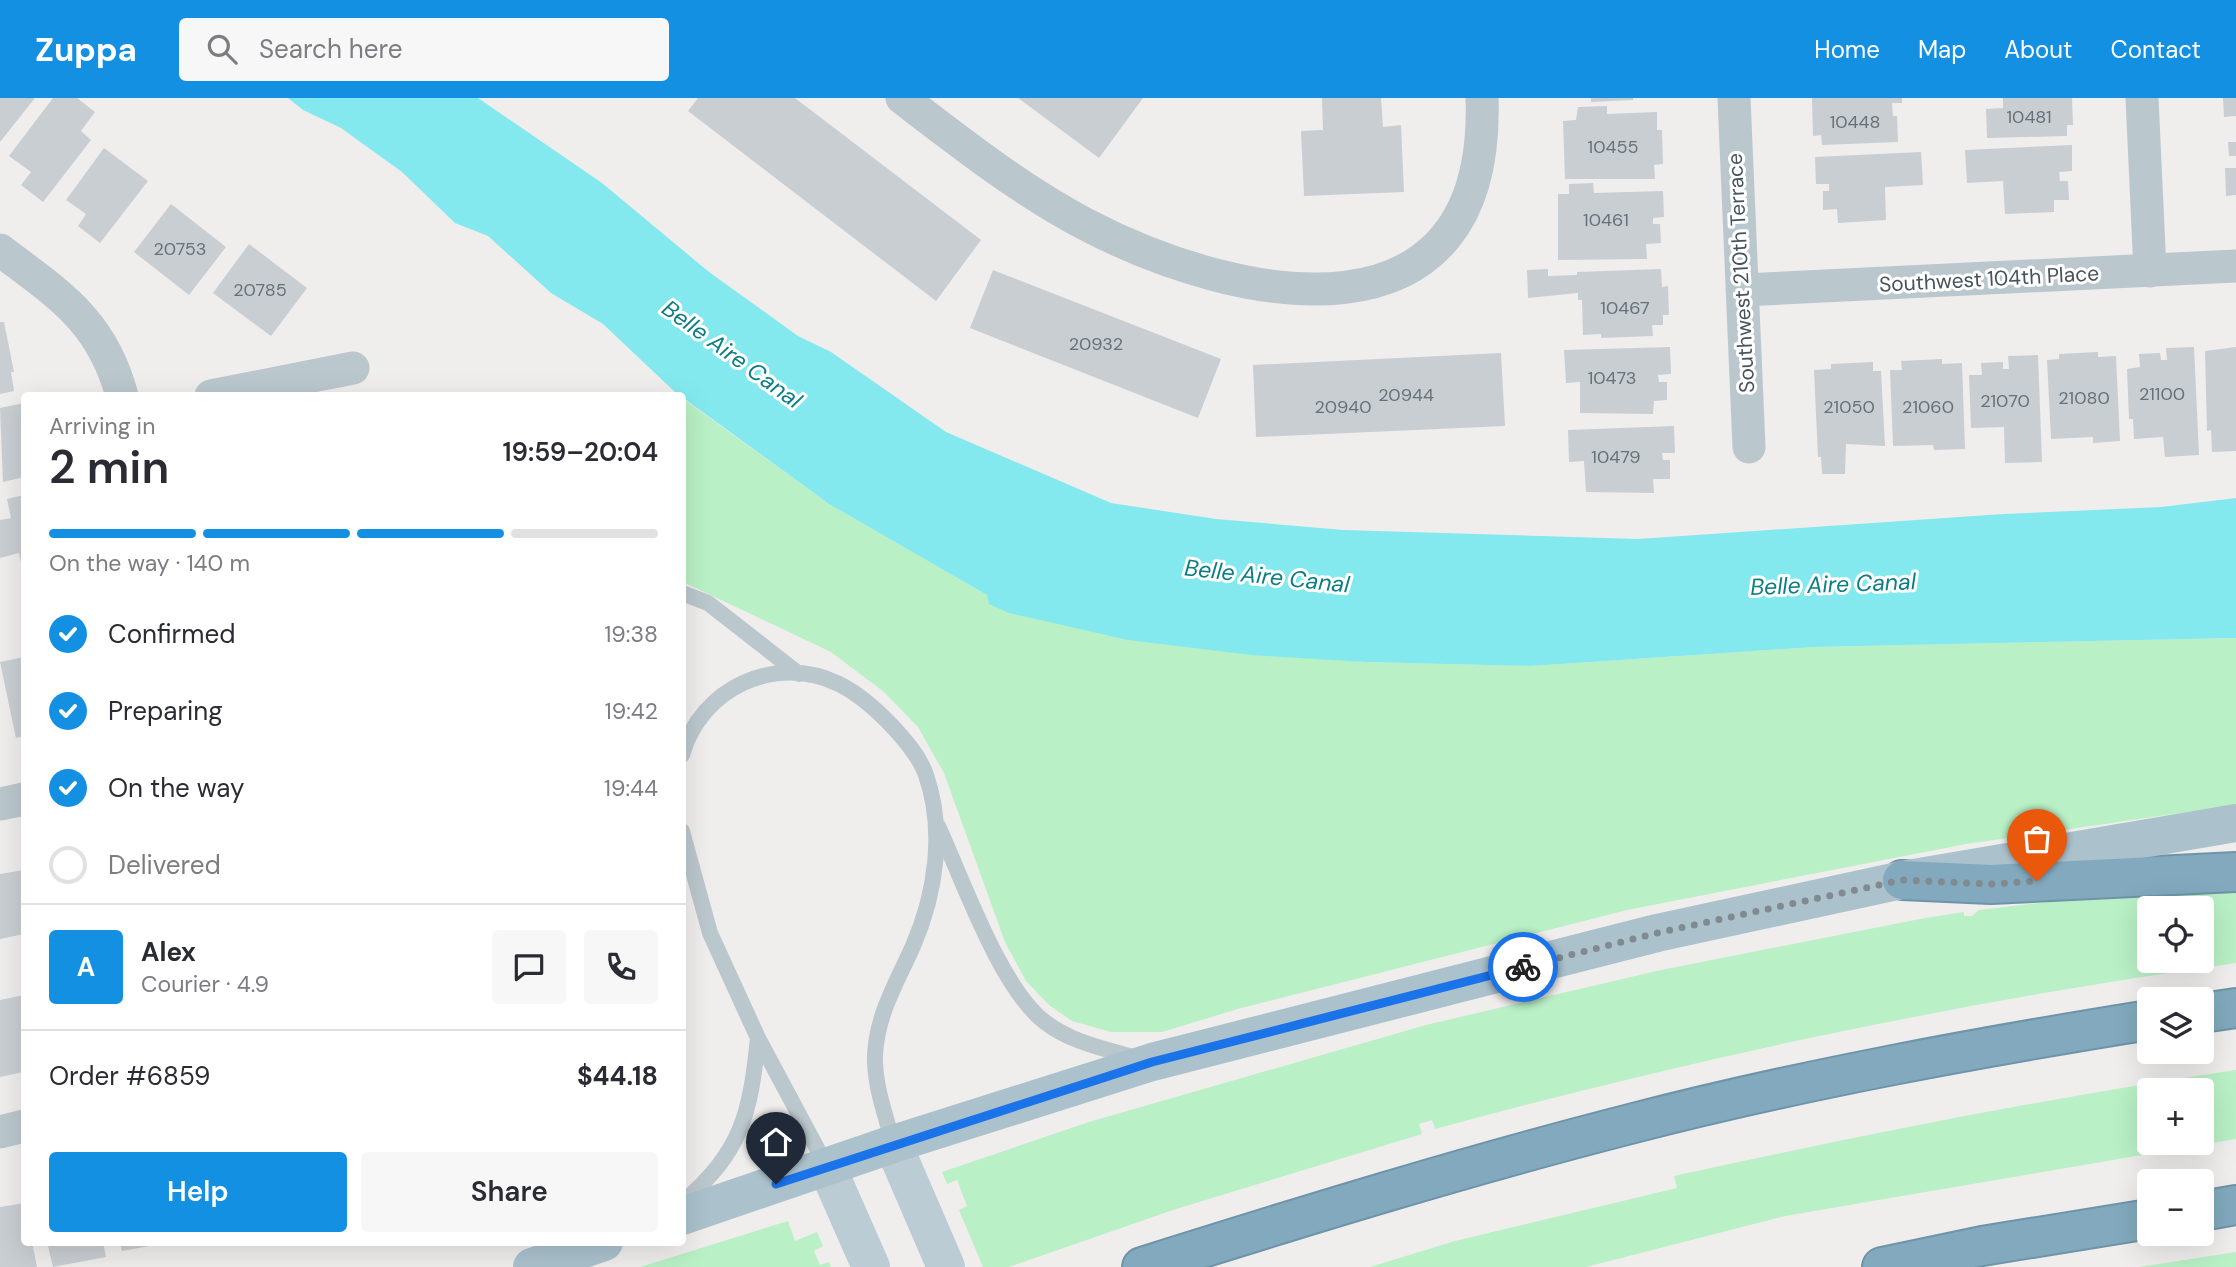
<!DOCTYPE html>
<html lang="en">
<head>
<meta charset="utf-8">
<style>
	body { margin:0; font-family:"DM Sans",sans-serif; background:#f7f7f7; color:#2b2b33; height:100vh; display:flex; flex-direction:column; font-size:26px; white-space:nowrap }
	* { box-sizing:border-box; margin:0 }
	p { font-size:23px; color:#7c7c81 }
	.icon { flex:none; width:38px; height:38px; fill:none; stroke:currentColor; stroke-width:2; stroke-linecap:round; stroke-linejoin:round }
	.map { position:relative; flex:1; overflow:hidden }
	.details { position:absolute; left:21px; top:294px; width:665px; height:854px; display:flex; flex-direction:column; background:#fff; border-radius:7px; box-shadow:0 7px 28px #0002 }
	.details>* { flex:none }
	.controls { position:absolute; left:2137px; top:798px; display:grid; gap:14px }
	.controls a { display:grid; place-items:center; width:77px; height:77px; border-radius:7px; background:#fff; box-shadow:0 7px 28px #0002; font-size:35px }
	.pin { position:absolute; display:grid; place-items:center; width:60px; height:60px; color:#fff; margin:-72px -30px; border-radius:50% 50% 50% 0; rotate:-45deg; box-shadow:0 0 7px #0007 }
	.pin .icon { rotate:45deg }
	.courier { position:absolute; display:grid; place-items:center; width:70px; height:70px; margin:-35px; border:5px solid #1a73e8; border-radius:50%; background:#fff; color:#222; box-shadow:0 2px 9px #0007 }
	.head em { font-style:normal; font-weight:600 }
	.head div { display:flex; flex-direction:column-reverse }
	.head { display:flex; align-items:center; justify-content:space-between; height:119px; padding:0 28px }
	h1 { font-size:46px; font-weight:600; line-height:52px }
	.bar { display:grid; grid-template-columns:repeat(4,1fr); gap:10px 7px; align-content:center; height:84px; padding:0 28px }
	.bar i { height:9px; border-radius:5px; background:#e1e1e2 }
	.bar .selected { background:#1490e3 }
	.bar p { grid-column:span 4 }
	.line { display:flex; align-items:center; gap:18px; padding:0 28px; border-top:2px solid #e1e1e2 }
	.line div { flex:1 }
	.round { display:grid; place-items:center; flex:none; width:74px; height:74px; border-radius:7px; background:#f7f7f7 }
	ol { padding:0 28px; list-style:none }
	li { display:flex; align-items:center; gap:21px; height:77px }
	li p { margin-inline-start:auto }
	li .icon { padding:7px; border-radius:50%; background:#1490e3; color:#fff; stroke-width:4 }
	li:last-child { color:#7c7c81 }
	li i { width:38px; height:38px; border:4px solid #e1e1e2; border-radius:50% }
	.primary-button { display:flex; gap:14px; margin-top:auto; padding:14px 28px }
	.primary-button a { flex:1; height:80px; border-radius:7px; background:#1490e3; color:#fff; font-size:28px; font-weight:600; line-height:80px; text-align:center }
	.primary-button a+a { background:#f7f7f7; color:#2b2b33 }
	header { display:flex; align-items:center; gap:42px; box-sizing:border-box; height:98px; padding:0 35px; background:#1490e3; color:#fff }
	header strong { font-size:33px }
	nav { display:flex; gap:38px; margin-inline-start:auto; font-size:24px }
	.search { width:490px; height:63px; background:#f7f7f7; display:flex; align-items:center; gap:18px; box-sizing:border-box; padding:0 24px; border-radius:7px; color:#7c7c81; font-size:26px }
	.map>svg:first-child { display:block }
	.green { fill:#b9f0c5; fill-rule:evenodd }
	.water { fill:#84e9ee }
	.building { fill:#c9ced2 }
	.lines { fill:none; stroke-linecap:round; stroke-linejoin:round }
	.highway-casing { stroke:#6e94a9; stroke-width:42 }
	.lane { stroke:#bac7cd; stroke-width:16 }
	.street { stroke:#bac7cd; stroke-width:33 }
	.secondary { stroke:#bcccd5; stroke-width:38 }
	.primary { stroke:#abc2cd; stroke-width:38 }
	.highway { stroke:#82a9be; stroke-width:38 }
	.done { stroke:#818a8e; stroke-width:7; stroke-dasharray:0 12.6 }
	.route { stroke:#1a73e8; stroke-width:9 }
	.labels { text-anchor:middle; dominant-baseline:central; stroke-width:6; stroke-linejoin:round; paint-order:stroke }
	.number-label { font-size:18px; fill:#667279 }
	.street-label { font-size:21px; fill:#45545b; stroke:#fff }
	.water-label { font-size:23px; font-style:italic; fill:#0a7e84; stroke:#fff }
</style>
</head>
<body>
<header>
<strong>Zuppa</strong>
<div class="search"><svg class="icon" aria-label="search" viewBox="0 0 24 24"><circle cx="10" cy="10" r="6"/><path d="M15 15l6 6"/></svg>Search here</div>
<nav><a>Home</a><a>Map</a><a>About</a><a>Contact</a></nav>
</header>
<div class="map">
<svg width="2236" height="1169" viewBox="0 0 2236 1169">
	<rect width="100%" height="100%" fill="#f0eded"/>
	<!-- green -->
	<path class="green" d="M682 300 829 406 987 497 1009 515 1365 564 1531 568 1815 549 2236 540V707L1966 746 1627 812 1241 910 1162 934H1111L1072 923 1049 907 1026 883 1005 844 944 675 918 629 884 594 831 554 683 484Z
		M2236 791V865C1965 903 1698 959 1435 1031L1432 1022 1419 1026 1422 1036 1176 1111 1009 1169H983L959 1112 967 1108 957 1082 947 1086 942 1074 1089 1024 1426 927 1661 872 1925 820 1964 814V818H1972L1979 812 2072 801ZM2149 810H2202V863H2149Z
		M2236 972V1041L1785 1118 1586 1169H1370L1455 1143 1677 1090 1674 1078C1861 1037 2047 1000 2236 972ZM2202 992V1045H2149V992Z
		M788 1123 795 1143 817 1134 823 1148 814 1153 820 1167 829 1164 831 1169H640Z
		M2236 1154V1169H2139Z"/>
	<!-- water -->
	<path class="water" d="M288 0H478L602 85 709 174 798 238 831 254 946 334 1111 405 1216 421 1344 432 1638 441 2003 416 2161 409 2236 400V540L1815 549 1531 568 1365 564 1251 557 1128 542 1009 515 989 506 987 497 829 406 675 294 603 226 551 195 488 138 455 125 402 74 341 30 303 12Z"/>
	<!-- building -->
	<path class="building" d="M0 0H35L0 44Z
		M53 0H77L95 14 81 33 91 42 43 104 21 87 31 74 9 58Z
		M698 0H795L981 142 936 203 688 13Z
		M1018 0H1143L1099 60Z
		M1322 0H1381L1383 29 1401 27 1404 94 1304 98 1301 33 1323 32Z
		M1591 0H1633V2L1591 4Z
		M1812 0H1902V5H1892L1893 18H1897L1898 44 1822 47 1821 37 1813 38Z
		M2003 0H2072L2073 27H2067V38L1987 40 1986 11 2003 10Z
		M2223 0H2236V18L2224 19Z
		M1607 8V16L1657 14V32H1662L1663 66 1654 67 1655 81H1565L1563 23 1576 22 1578 9Z
		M2228 44H2236V58H2229Z
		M2072 47V73L2059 74 2060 83H2068L2069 102H2054V114L2005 116 2003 83 1967 85 1965 52Z
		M104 50 148 83 100 145 78 128 86 116 66 102Z
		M1921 54 1923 87 1885 89 1886 122 1838 125 1837 111 1823 112V93H1829V86H1816L1815 59Z
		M2225 70H2236V97L2226 98Z
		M1593 85 1594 95 1663 93 1664 119 1653 120V126H1660L1661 145 1646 146 1647 161 1558 162V96H1569V86Z
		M171 106 226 149 189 197 134 154Z
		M249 146 307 190 271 238 213 195Z
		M1548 171V178L1577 177V174L1661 171 1662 189 1668 188 1669 217H1663V227H1652L1653 238 1601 240V236L1583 237 1582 202H1578V195L1528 200 1527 172Z
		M993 172 1221 261 1198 320 970 230Z
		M0 224H4L14 274H11L14 293 0 296Z
		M1670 249 1671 276 1658 277 1659 284H1667V302L1654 303 1653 316 1580 315V284L1566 285 1564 252Z
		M2194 249 2199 357 2165 359 2163 339 2134 341 2133 321H2129L2127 271 2140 269 2139 256 2160 255 2161 262H2167L2166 250Z
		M2236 249V353L2212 354 2211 332 2207 333 2205 253Z
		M2098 254V259L2116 258 2120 343 2093 345V339L2051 341 2047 262 2059 261V256Z
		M1501 255 1505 328 1256 339 1253 267Z
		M2038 257 2042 364 2005 365 2004 329 1971 330 1969 277H1982L1981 265 2003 264V271H2009L2008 258Z
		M1942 261V266L1962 265 1965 351 1934 352 1933 347 1893 348 1890 272H1902L1901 263Z
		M1873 264V273H1881L1885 348 1846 346 1845 376H1822L1821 359H1818L1814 272 1831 271V266Z
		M24 305V379L3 384 0 310Z
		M1674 328 1675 355H1662L1663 362H1670V381H1653L1654 395 1586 394 1584 363 1569 364 1568 332Z
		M24 397V473L23 474 19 455 0 460V422L11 420 7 401Z
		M24 559V638L16 640 0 564Z
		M24 772V836L0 841V776Z
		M24 897V962H21L23 974 0 979V902Z
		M24 1105V1144H32L37 1169H0V1109Z
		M47 1144H103L106 1159 53 1169Z
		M120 1144H160V1146L122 1153Z"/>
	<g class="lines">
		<defs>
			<path id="highway" d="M1902 782 1991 786 2236 774
				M2202 915 2236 910
				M2202 1113 2236 1107
				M1142 1169C1304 1118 1466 1068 1630 1026 1800 982 1975 950 2149 922
				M1882 1169 1982 1148 2149 1121"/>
		</defs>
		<!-- highway casing -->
		<use href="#highway" class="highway-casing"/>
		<!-- lane -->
		<path class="lane" d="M682 495 708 505 799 576
			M682 657C701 590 775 555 839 586 859 596 877 612 893 629 905 642 920 659 926 677 945 732 936 795 913 848 897 884 877 916 875 957 874 988 886 1017 893 1046
			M938 728C963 782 1000 890 1045 924 1072 945 1107 951 1139 961
			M682 733 710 835 758 940 827 1069
			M682 1105C742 1053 750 1017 758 940"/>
		<!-- street -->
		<path class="street" d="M902 0C961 45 1019 91 1085 126 1240 207 1491 256 1482 0
			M1734 0 1749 349
			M2142 0 2150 173
			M0 152C58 196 102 222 122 298
			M1742 192 2236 168
			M211 298 353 270
			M0 706 24 701
			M0 1034 24 1028"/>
		<!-- secondary -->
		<path class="secondary" d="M893 1046 946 1169
			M827 1069 871 1169"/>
		<!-- primary -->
		<path class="primary" d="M682 1118 893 1046 1152 964 1657 835 1902 782 2236 725
			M532 1169 604 1144"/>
		<!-- highway -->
		<use href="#highway" class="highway"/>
	</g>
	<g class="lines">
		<!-- done -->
		<path class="done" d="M1523 869 1657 835 1902 782 1991 786 2037 783"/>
		<!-- route -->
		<path class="route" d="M776 1086 1152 964 1523 869"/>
	</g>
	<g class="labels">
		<!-- number labels -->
		<g class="number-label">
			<text x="2029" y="19">10481</text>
			<text x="1855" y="24">10448</text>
			<text x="1613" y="49">10455</text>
			<text x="1606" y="122">10461</text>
			<text x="180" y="151">20753</text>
			<text x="260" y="192">20785</text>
			<text x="1625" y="210">10467</text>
			<text x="1096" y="246">20932</text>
			<text x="1612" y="280">10473</text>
			<text x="2162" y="296">21100</text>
			<text x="1406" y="297">20944</text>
			<text x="2084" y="300">21080</text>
			<text x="2005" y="303">21070</text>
			<text x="1343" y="309">20940</text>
			<text x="1849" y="309">21050</text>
			<text x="1928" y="309">21060</text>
			<text x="1616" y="359">10479</text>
		</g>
		<!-- street labels -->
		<g class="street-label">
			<text transform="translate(1741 175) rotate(-93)">Southwest 210th Terrace</text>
			<text transform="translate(1989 181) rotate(-3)">Southwest 104th Place</text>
		</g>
		<!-- water labels -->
		<g class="water-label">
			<text transform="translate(732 256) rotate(36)">Belle Aire Canal</text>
			<text transform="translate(1267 478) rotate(6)">Belle Aire Canal</text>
			<text transform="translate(1833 486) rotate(-2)">Belle Aire Canal</text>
		</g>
	</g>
</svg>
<div class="controls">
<a><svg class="icon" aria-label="locate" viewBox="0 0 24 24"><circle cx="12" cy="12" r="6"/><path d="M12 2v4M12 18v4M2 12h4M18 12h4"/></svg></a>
<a><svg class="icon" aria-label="layers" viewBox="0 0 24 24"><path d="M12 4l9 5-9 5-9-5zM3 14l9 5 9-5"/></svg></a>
<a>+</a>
<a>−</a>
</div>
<div class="pin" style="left:2037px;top:783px;background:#ea580c"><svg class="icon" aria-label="bag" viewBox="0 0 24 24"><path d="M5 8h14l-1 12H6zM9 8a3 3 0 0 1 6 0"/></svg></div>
<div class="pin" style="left:776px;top:1086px;background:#1f2937"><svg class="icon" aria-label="home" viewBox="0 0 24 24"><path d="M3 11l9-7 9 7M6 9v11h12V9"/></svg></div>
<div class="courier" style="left:1523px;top:869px"><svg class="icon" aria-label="bike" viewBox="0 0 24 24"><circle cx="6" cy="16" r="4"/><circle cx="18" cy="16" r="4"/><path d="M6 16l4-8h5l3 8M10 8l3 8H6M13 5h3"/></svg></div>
<section class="details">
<div class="head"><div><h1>2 min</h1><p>Arriving in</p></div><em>19:59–20:04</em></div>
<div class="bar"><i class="selected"></i><i class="selected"></i><i class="selected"></i><i></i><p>On the way · 140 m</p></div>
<ol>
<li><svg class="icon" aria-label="check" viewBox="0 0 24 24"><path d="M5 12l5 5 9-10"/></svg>Confirmed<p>19:38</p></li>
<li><svg class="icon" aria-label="check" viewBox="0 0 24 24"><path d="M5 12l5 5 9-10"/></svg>Preparing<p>19:42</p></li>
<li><svg class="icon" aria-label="check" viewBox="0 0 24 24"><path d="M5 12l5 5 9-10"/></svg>On the way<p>19:44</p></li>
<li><i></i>Delivered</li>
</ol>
<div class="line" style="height:126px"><b class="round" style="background:#1490e3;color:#fff">A</b><div><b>Alex</b><p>Courier · 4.9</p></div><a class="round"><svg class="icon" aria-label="chat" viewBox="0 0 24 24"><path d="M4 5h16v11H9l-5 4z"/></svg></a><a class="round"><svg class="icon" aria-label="phone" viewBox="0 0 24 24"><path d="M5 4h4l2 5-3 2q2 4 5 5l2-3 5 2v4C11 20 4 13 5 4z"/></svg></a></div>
<div class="line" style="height:91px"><div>Order #6859</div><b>$44.18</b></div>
<div class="primary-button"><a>Help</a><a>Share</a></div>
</section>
</div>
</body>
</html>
